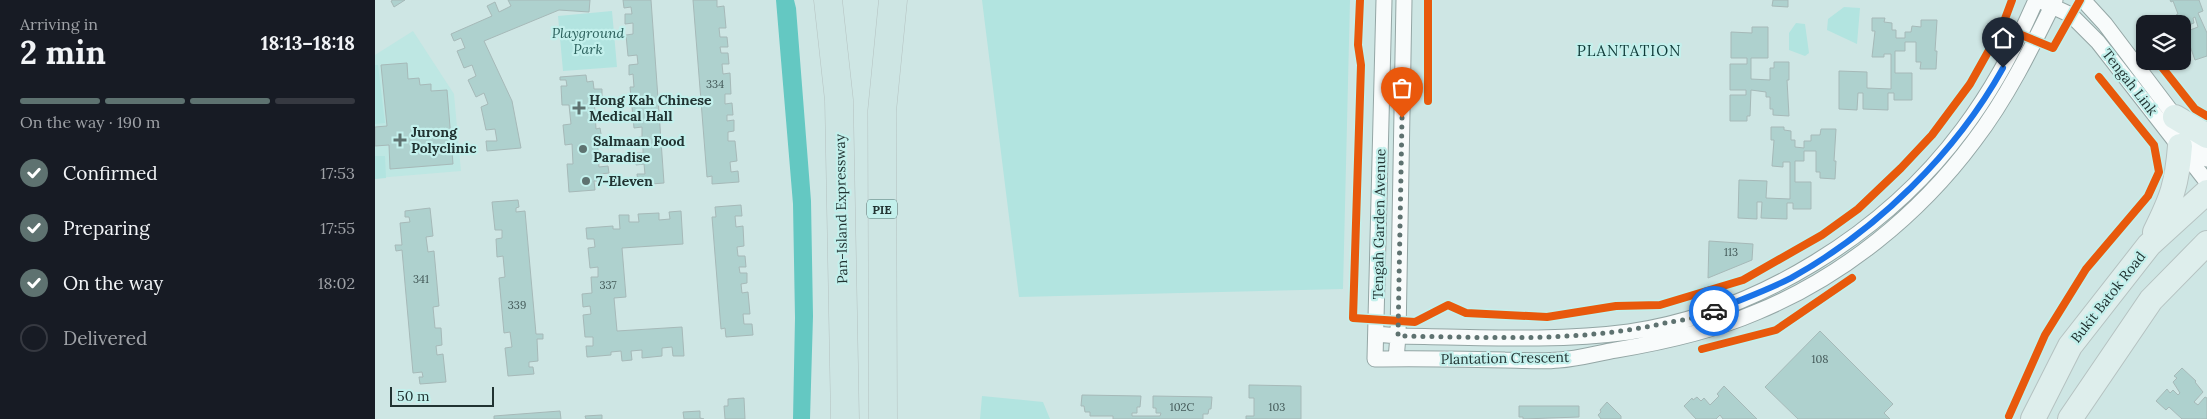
<!DOCTYPE html>
<html lang="en">
<head>
<meta charset="utf-8">
<style>
	body { margin:0; font-family:Lora,serif; background:#20242c; color:#f1f3f6; height:100vh; display:flex; flex-direction:column; font-size:19px; white-space:nowrap }
	* { box-sizing:border-box; margin:0 }
	p { font-size:16px; color:#9ea1a6 }
	.icon { flex:none; width:28px; height:28px; fill:none; stroke:currentColor; stroke-width:2; stroke-linecap:round; stroke-linejoin:round }
	.map { position:relative; flex:1; overflow:hidden }
	.panel { display:flex; flex-direction:column; background:#171b24; width:375px }
	.panel>* { flex:none }
	.fabs { position:absolute; left:1761px; top:15px; display:grid; gap:10px }
	.fabs a { display:grid; place-items:center; width:55px; height:55px; border-radius:10px; background:#171b24; box-shadow:0 1px 4px #0004; font-size:25px }
	.scale { position:absolute; left:15px; bottom:12px; width:104px; box-sizing:border-box; padding-left:5px; border:2px solid #213332; border-top:0; font-size:14px; line-height:18px; white-space:nowrap; color:#213332; -webkit-text-stroke:4px #c3f0ec; paint-order:stroke }
	.pin { position:absolute; display:grid; place-items:center; width:42px; height:42px; color:#fff; margin:-51px -21px; border-radius:50% 50% 50% 0; rotate:-45deg; box-shadow:0 0 5px #0007 }
	.pin .icon { rotate:45deg }
	.courier { position:absolute; display:grid; place-items:center; width:50px; height:50px; margin:-25px; border:4px solid #1a73e8; border-radius:50%; background:#fff; color:#222; box-shadow:0 1px 6px #0007 }
	.headline em { font-style:normal; font-weight:700 }
	.headline div { display:flex; flex-direction:column-reverse }
	.headline { display:flex; align-items:center; justify-content:space-between; height:85px; padding:0 20px }
	h1 { font-size:32px; font-weight:700; line-height:38px }
	.bar { display:grid; grid-template-columns:repeat(4,1fr); gap:8px 5px; align-content:center; height:60px; padding:0 20px }
	.bar i { height:6px; border-radius:4px; background:#363941 }
	.bar .selected { background:#5e7270 }
	.bar p { grid-column:span 4 }
	ol { padding:0 20px; list-style:none }
	li { display:flex; align-items:center; gap:15px; height:55px }
	li p { margin-inline-start:auto }
	li .icon { padding:5px; border-radius:50%; background:#5e7270; color:#fff; stroke-width:4 }
	li:last-child { color:#9ea1a6 }
	li i { width:28px; height:28px; border:2px solid #363941; border-radius:50% }
	main { display:flex; flex:1; min-height:0 }
	.map>svg:first-child { display:block }
	.built { fill:#bee7e3 }
	.green { fill:#b2e4e0 }
	.water { fill:#64c8c2 }
	.building { fill:#aed1ce; stroke:#a6b9b8 }
	.lines { fill:none; stroke-linecap:round; stroke-linejoin:round }
	.street-casing { stroke:#94a6a5; stroke-width:17 }
	.primary-casing { stroke:#b5c2c1; stroke-width:26 }
	.highway-casing { stroke:#b5c2c1; stroke-width:29 }
	.street { stroke:#f8fbfb; stroke-width:15 }
	.primary { stroke:#deeeec; stroke-width:24 }
	.highway { stroke:#cde5e3; stroke-width:28 }
	.cycleway-casing { stroke:#c3f0ec; stroke-width:11 }
	.cycleway { stroke:#e8590c; stroke-width:8 }
	.done { stroke:#5e7270; stroke-width:5; stroke-dasharray:0 9 }
	.route { stroke:#1a73e8; stroke-width:6 }
	.poi-dot { fill:#5e7270; stroke:#c3f0ec; stroke-width:2 }
	.labels { text-anchor:middle; dominant-baseline:central; stroke-width:4.5; stroke-linejoin:round; paint-order:stroke }
	.number-label { font-size:11px; fill:#445a59 }
	.shield { fill:#c3f0ec; stroke:#526c6a; stroke-width:1 }
	.shield-label { font-size:12px; font-weight:bold; fill:#213332 }
	.park-label { font-size:14px; font-style:italic; fill:#2b605c; stroke:#c3f0ec }
	.street-label { font-size:14px; fill:#213332; stroke:#c3f0ec }
	.poi-label { font-size:14px; font-weight:bold; fill:#213332; stroke:#c3f0ec; text-anchor:start }
	.neighbourhood-label { font-size:15px; letter-spacing:1px; fill:#0e3a38; stroke:#c3f0ec }
</style>
</head>
<body>
<main>
<section class="panel">
<div class="headline"><div><h1>2 min</h1><p>Arriving in</p></div><em>18:13–18:18</em></div>
<div class="bar"><i class="selected"></i><i class="selected"></i><i class="selected"></i><i></i><p>On the way · 190 m</p></div>
<ol>
<li><svg class="icon" aria-label="check" viewBox="0 0 24 24"><path d="M5 12l5 5 9-10"/></svg>Confirmed<p>17:53</p></li>
<li><svg class="icon" aria-label="check" viewBox="0 0 24 24"><path d="M5 12l5 5 9-10"/></svg>Preparing<p>17:55</p></li>
<li><svg class="icon" aria-label="check" viewBox="0 0 24 24"><path d="M5 12l5 5 9-10"/></svg>On the way<p>18:02</p></li>
<li><i></i>Delivered</li>
</ol>
</section>
<div class="map">
<svg width="1832" height="419" viewBox="0 0 1832 419">
	<rect width="100%" height="100%" fill="#cee6e4"/>
	<!-- built -->
	<path class="built" d="M38 31 79 94 86 171 2 178 0 158V55Z"/>
	<!-- green -->
	<path class="green" d="M607 0H975L968 289 644 297Z
		M1469 7 1485 8 1482 44 1452 30 1453 19Z
		M237 11 242 67 188 71 183 16Z
		M1421 23 1430 24 1434 53 1430 56 1414 50V33Z
		M0 65H3L10 123 0 124Z
		M0 156H10L11 178 0 179Z
		M607 396 668 402 675 419H605Z"/>
	<!-- water -->
	<path class="water" d="M401 0H419L421 8 436 201 438 316 435 419H418L420 318 418 204Z"/>
	<!-- building -->
	<path class="building" d="M18 0H30L19 7 16 1Z
		M133 0H215L214 12 184 10 109 41 137 101 146 148 112 151 111 141H122L120 129 111 130 106 107 113 104 109 93 101 97 93 80 101 76 97 65 89 68 82 51 90 48 86 38 79 41 76 34 117 16 112 6 120 2 124 12 136 6Z
		M248 0H276L289 183 263 185 262 174H270L269 164 261 165V153H268V147H260L259 138 267 137V127L259 128 257 107 265 106 264 97 256 98 255 87H259L258 74 254 75V65L263 64 262 55 253 56 251 35 258 34V23L250 24V14H257L256 7 249 8Z
		M318 0H342V7L349 6 351 28H344L345 37H352L353 47H345L346 53H353L354 64H347L348 74 355 73 356 94H350V104L357 103 358 115H352V121L359 120V131L353 132V141H360L362 161 355 162 356 172 363 171 364 182 337 184V176L332 177Z
		M1398 0H1413V7L1397 6Z
		M1795 0H1824L1828 11 1823 13 1832 33V56L1820 60 1810 32 1823 27 1820 17 1818 18 1819 23 1808 27 1801 15 1803 14 1798 1 1796 2Z
		M1497 18H1510L1509 22 1517 23V30H1521V38H1530V32H1536L1537 26 1546 27V20H1562L1560 51H1562L1561 69H1545L1546 62H1541V42H1530V51H1520V73H1537V100H1519V93H1513V110L1488 109V93H1483L1482 110 1464 109V71L1492 72V88L1516 89V54H1509V57H1497L1500 31H1497Z
		M1377 27H1393V58H1376V79L1395 80V68H1399V62H1414V80H1412L1414 116 1398 115V109H1395V97H1391V92L1376 90 1375 116H1372V121H1355V95H1371V90H1355V64H1372V58H1356V32L1377 33Z
		M32 63 33 79 44 78 45 85 56 84V91L72 90 78 164 15 169 14 145 0 146V127L12 126 6 65Z
		M211 75 212 82 218 81 219 89H227V97H219L221 129 225 128 226 134H222L224 167 233 166 234 173 225 174 226 181H219L220 190 194 192 192 164H198L197 144 190 145 188 125 196 124 194 105H187L186 86H192L191 80H185V77Z
		M1396 127H1409V130L1416 131V140H1420V147L1429 148V141H1436V135H1445L1446 129H1461L1459 161H1461L1460 179 1445 178V172H1441V151H1429V161H1420V182H1436V209H1418V203H1412V219L1386 218 1387 202H1382V219L1363 218 1364 180 1392 181 1391 198 1415 199V162H1408V167L1397 166 1399 140H1396Z
		M143 200 144 207 141 208V212L150 211 161 334H168V339H162L163 361 154 362V367H158L159 374 133 376 130 348 137 347 135 332 129 333 124 278 130 277 128 256 122 257 121 239 127 238V230H120L117 202Z
		M366 205 367 216H360L361 227 368 226 369 246 362 247 363 256H370L371 267H364L365 273H372V283L366 284 367 293 373 292 375 314H368L369 324H377L378 335 351 337 350 328 346 329 337 217H341L340 207Z
		M55 208 58 236 51 237 53 252 59 251 64 306 58 307 60 328H66L67 345 61 346 62 355 68 354 71 382 45 384 44 377H48L47 372 38 373 27 250 21 251 20 245H27L25 223 35 222 34 217H30V211Z
		M306 211 308 244 247 248 251 297 239 298 242 331 307 327 309 356H298L297 347 287 348V356L267 358V350L256 351 257 360 247 361 246 351 236 352V355L212 357 211 346H218V337H210L208 315 216 314 215 306 208 307 207 294 217 293 216 277H223V267L215 268 213 248 220 247 219 239H212L211 228 238 226V229H245L244 215H254V222H264L263 214 284 213V220L295 219 294 212Z
		M1334 241 1378 244 1377 260 1333 278Z
		M1445 331 1518 404 1509 413 1515 419H1423L1390 387Z
		M1807 368 1821 381 1820 382 1828 392 1819 402 1823 405 1830 397 1832 398V419H1807L1794 407 1791 410 1781 401 1792 389 1795 393 1798 390 1803 395 1805 393 1798 382 1802 378 1799 376Z
		M874 385 926 386V419H871V416H879V398H874Z
		M1349 386 1382 419H1348L1345 415 1341 419H1321L1309 406 1317 398 1318 400 1322 397 1326 401 1329 398 1335 405 1344 396 1342 394Z
		M707 395 766 396 765 407H762V413H757V416H785L786 413H781V408H778V396L837 397 836 409H834L833 414H828V419H738V416H715V412H710L709 406H706Z
		M369 398 370 419H350L349 406H353V399Z
		M1232 402 1246 416V419H1226L1223 415 1226 412 1225 410Z
		M1144 406H1204V417L1148 419V417H1144Z
		M185 411 186 419H119V416Z
		M325 411V418L329 419H309L308 412Z
		M227 415V419H211L210 416Z"/>
	<g class="lines">
		<defs>
			<path id="street" d="M1009 0 1000 359C1043 358 1087 359 1130 360 1147 360 1166 362 1184 360 1203 359 1223 353 1241 350 1289 342 1338 331 1382 312 1467 277 1544 215 1599 141 1632 98 1656 49 1680 0
				M1708 0 1730 24 1832 159
				M1668 2 1696 15 1723 42 1832 182
				M1001 334 1023 336C1100 337 1179 342 1254 332 1382 313 1511 233 1588 129 1618 89 1641 46 1661 0
				M1021 359 1023 336 1029 0"/>
			<path id="primary" d="M1800 117 1832 136
				M1780 232C1797 198 1802 184 1805 146
				M1658 419 1695 346 1774 245 1832 192
				M1695 419 1776 300 1832 243"/>
			<path id="highway" d="M453 0 464 100 470 419
				M508 419 507 111 518 0"/>
		</defs>
		<!-- street casing -->
		<use href="#street" class="street-casing"/>
		<!-- primary casing -->
		<use href="#primary" class="primary-casing"/>
		<!-- highway casing -->
		<use href="#highway" class="highway-casing"/>
		<!-- street -->
		<use href="#street" class="street"/>
		<!-- primary -->
		<use href="#primary" class="primary"/>
		<!-- highway -->
		<use href="#highway" class="highway"/>
		<defs>
			<path id="cycleway" d="M985 0 983 45 986 65 978 318 1040 322 1073 305 1091 313 1172 317 1241 306 1285 305 1368 280 1447 235 1483 209 1526 168 1557 135 1595 84 1627 27 1637 0
				M1627 27 1678 48 1705 0
				M1782 61 1820 109 1832 116
				M1053 101V0
				M1327 349 1401 330 1477 278
				M1634 416 1670 335 1711 269 1773 196 1784 172 1779 145 1724 77"/>
		</defs>
		<!-- cycleway casing -->
		<use href="#cycleway" class="cycleway-casing"/>
		<!-- cycleway -->
		<use href="#cycleway" class="cycleway"/>
	</g>
	<g class="lines">
		<!-- done -->
		<path class="done" d="M1027 118 1023 336C1112 337 1203 343 1290 323 1306 320 1324 318 1339 311"/>
		<!-- route -->
		<path class="route" d="M1339 311C1364 300 1391 291 1416 278 1501 231 1581 153 1628 68"/>
	</g>
	<!-- markers -->
	<g class="poi-dot">
		<path d="M201.5 100.5h5v5h5v5h-5v5h-5v-5h-5v-5h5z"/>
		<path d="M22.5 132.5h5v5h5v5h-5v5h-5v-5h-5v-5h5z"/>
		<circle cx="208" cy="149" r="5"/>
		<circle cx="211" cy="181" r="5"/>
	</g>
	<g class="labels">
		<!-- number labels -->
		<g class="number-label">
			<text x="340" y="84">334</text>
			<text x="1356" y="252">113</text>
			<text x="46" y="279">341</text>
			<text x="233" y="285">337</text>
			<text x="142" y="305">339</text>
			<text x="1445" y="359">108</text>
			<text x="807" y="407">102C</text>
			<text x="902" y="407">103</text>
		</g>
		<!-- shield labels -->
		<rect class="shield" x="492" y="199.5" width="30" height="19" rx="4"/>
		<g class="shield-label">
			<text x="507" y="209">PIE</text>
		</g>
		<!-- park labels -->
		<g class="park-label">
			<text x="213" y="33">Playground<tspan x="213" dy="16">Park</tspan></text>
		</g>
		<!-- street labels -->
		<g class="street-label">
			<text transform="translate(1755 82) rotate(52)">Tengah Link</text>
			<text transform="translate(466 209) rotate(-91)">Pan-Island Expressway</text>
			<text transform="translate(1004 224) rotate(-89)">Tengah Garden Avenue</text>
			<text transform="translate(1733 297) rotate(-52)">Bukit Batok Road</text>
			<text transform="translate(1130 358) rotate(-1)">Plantation Crescent</text>
		</g>
		<!-- poi labels -->
		<g class="poi-label">
			<text x="214" y="100">Hong Kah Chinese<tspan x="214" dy="16">Medical Hall</tspan></text>
			<text x="36" y="132">Jurong<tspan x="36" dy="16">Polyclinic</tspan></text>
			<text x="218" y="141">Salmaan Food<tspan x="218" dy="16">Paradise</tspan></text>
			<text x="221" y="181">7-Eleven</text>
		</g>
		<!-- neighbourhood labels -->
		<g class="neighbourhood-label">
			<text x="1254" y="50">PLANTATION</text>
		</g>
	</g>
</svg>
<div class="fabs">
<a><svg class="icon" aria-label="layers" viewBox="0 0 24 24"><path d="M12 4l9 5-9 5-9-5zM3 14l9 5 9-5"/></svg></a>
</div>
<div class="scale">50 m</div>
<div class="pin" style="left:1027px;top:118px;background:#ea580c"><svg class="icon" aria-label="bag" viewBox="0 0 24 24"><path d="M5 8h14l-1 12H6zM9 8a3 3 0 0 1 6 0"/></svg></div>
<div class="pin" style="left:1628px;top:68px;background:#1f2937"><svg class="icon" aria-label="home" viewBox="0 0 24 24"><path d="M3 11l9-7 9 7M6 9v11h12V9"/></svg></div>
<div class="courier" style="left:1339px;top:311px"><svg class="icon" aria-label="car" viewBox="0 0 24 24"><path d="M5 17H2v-5l4-1 3-4h7l3 4 3 1v5h-3M9 17h6M6 11h13"/><circle cx="7" cy="17" r="2"/><circle cx="17" cy="17" r="2"/></svg></div>
</div>
</main>
</body>
</html>
